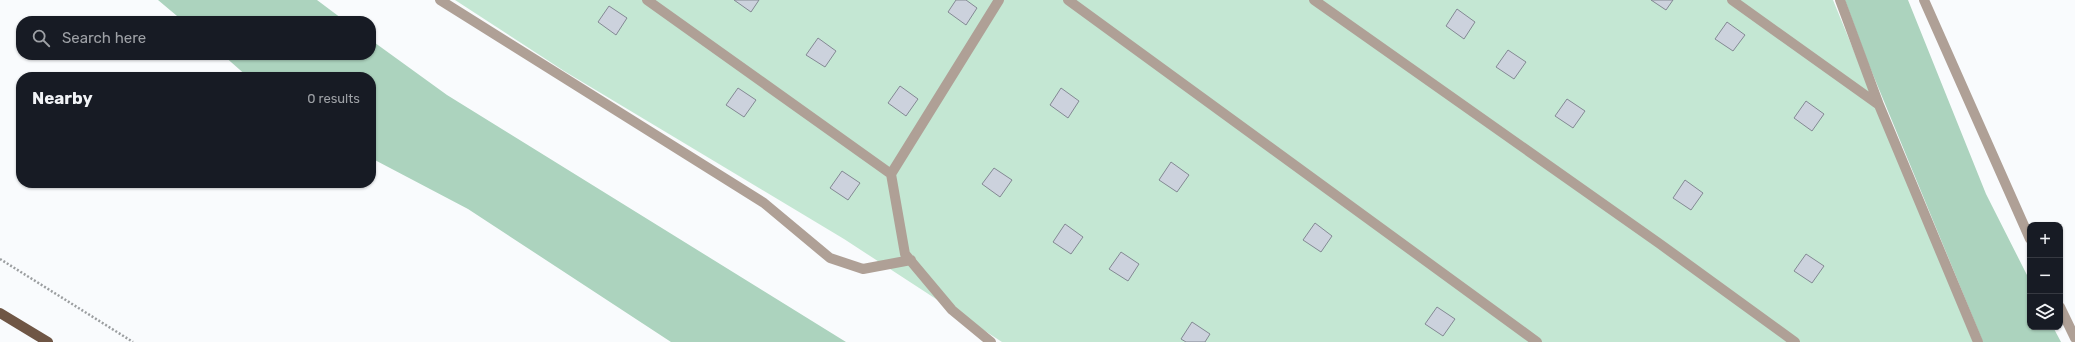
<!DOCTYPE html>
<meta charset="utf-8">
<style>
body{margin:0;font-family:Rubik,sans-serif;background:#242831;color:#f1f3f6}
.controls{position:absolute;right:12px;bottom:12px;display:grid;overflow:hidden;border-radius:8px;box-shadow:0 1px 3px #0004}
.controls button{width:36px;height:36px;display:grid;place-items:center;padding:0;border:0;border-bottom:1px solid #363941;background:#171b24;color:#f1f3f6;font:20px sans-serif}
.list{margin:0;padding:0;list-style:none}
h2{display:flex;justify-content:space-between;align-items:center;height:52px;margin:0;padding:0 16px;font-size:17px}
h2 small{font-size:13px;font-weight:400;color:#9ea1a6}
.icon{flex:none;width:22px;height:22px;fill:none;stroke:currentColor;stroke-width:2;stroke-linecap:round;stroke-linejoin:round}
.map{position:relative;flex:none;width:2075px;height:342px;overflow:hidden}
.search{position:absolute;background:#171b24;box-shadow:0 1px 3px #0004;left:16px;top:16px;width:360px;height:44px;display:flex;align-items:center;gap:10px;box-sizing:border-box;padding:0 14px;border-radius:16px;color:#9ea1a6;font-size:15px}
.panel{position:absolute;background:#171b24;box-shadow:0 1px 3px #0004;left:16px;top:72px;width:360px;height:116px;border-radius:16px}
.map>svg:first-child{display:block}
.green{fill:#c4e7d3}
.forest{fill:#acd3be}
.building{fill:#ccd2dd;stroke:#838993}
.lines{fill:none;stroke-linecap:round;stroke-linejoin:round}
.path{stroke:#9b9ea0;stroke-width:2.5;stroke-dasharray:2 2;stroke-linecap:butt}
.minor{stroke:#afa096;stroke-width:10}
.major{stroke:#6f5645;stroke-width:10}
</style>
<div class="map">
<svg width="2075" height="342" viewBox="0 0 2075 342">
<rect width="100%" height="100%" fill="#f9fbfd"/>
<!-- green -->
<path class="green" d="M455 0H1833L1973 342H1002L844 239 564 71Z"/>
<!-- forest -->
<path class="forest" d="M158 0H317L345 21H183Z
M1845 0H1908L1986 194 2030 281V327H2053L2061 342H1983L1867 60Z
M371 40 447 95 846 342H671L468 209 371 158V77H248L223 55H371Z"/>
<!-- building -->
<path class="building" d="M734 0H759L751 12Z
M956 0H966L977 8 966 25 948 12Z
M1651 0H1673L1666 10Z
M609 6 627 18 616 35 598 22Z
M1457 9 1475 22 1464 39 1446 26Z
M1727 22 1745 35 1733 51 1715 39Z
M818 38 836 51 825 67 806 55Z
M1508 50 1526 62 1514 79 1496 67Z
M900 86 918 99 906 116 888 103Z
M738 88 756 100 744 117 726 105Z
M1061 88 1079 101 1068 118 1050 105Z
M1567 99 1585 111 1573 128 1555 116Z
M1806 101 1824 114 1812 131 1794 118Z
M1171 162 1189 175 1177 192 1159 180Z
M994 168 1012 180 1000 197 982 184Z
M842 171 860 183 848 200 830 188Z
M1685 180 1703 193 1691 210 1673 198Z
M1315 223 1332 236 1321 252 1303 240Z
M1065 224 1083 237 1071 254 1053 242Z
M1121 252 1139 264 1128 281 1109 269Z
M1806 254 1824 266 1812 283 1794 271Z
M1437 307 1455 319 1443 336 1425 324Z
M1192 322 1210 334 1205 342H1186L1181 339Z"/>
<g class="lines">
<!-- path -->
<path class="path" d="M0 259 133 342"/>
<!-- minor -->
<path class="minor" d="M440 0 764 203 830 258 863 269 911 260
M647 0 891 174 905 254 952 310 991 342
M1068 0 1537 342
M1314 0 1660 244 1795 342
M1732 0 1879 105 1978 342
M1840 0 1879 105
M1924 0 2030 239
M891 174 999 0
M2060 307 2075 338"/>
<!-- major -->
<path class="major" d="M0 313 48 342"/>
</g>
</svg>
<div class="controls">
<button>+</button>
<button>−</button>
<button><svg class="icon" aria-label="layers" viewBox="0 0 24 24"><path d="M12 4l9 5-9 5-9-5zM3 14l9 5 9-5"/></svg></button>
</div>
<div class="search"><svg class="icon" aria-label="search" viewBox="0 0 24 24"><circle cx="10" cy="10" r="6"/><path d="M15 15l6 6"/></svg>Search here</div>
<section class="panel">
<h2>Nearby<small>0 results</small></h2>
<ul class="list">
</ul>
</section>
</div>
